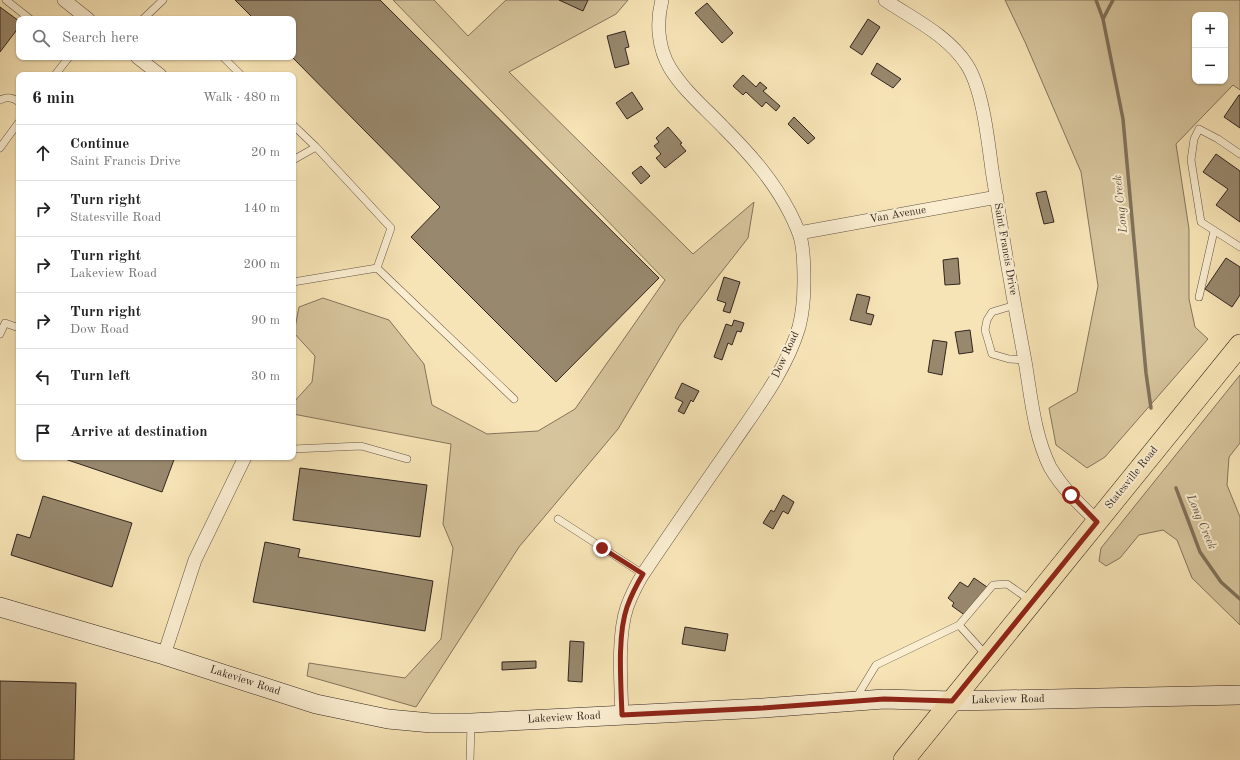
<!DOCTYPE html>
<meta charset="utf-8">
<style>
body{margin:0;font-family:"Old Standard TT",serif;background:#f2f2f2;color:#222}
.controls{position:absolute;right:12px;top:12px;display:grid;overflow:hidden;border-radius:8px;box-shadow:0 1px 3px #0004}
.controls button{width:36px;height:36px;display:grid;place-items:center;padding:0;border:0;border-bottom:1px solid #e0e0e0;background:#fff;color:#222;font:20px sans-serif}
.stop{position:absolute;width:12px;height:12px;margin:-9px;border:3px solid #8f2418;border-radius:50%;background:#fff}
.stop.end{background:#8f2418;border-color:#fff;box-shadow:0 1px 4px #0008}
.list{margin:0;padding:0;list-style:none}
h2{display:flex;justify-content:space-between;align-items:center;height:52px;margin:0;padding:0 16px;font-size:17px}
h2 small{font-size:13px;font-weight:400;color:#767676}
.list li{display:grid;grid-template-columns:26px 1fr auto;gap:12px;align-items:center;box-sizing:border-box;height:56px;padding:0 16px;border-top:1px solid #e0e0e0}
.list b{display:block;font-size:15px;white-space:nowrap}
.list p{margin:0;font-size:13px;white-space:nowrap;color:#767676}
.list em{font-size:13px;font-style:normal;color:#767676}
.icon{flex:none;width:22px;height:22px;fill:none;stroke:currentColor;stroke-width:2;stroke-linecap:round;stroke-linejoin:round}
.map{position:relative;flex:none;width:1240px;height:760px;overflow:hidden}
.search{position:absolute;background:#fff;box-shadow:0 1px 3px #0004;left:16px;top:16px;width:280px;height:44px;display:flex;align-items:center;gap:10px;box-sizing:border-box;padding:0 14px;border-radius:8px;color:#767676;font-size:15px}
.panel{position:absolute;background:#fff;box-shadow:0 1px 3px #0004;left:16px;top:72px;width:280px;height:388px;border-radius:8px}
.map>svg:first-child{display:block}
.green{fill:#d6c49c;stroke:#84745d;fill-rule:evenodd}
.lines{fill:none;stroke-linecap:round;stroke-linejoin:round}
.stream{stroke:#80715a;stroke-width:3.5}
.building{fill:#98886d;stroke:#32251e}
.service-casing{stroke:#635544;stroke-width:8}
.minor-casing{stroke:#635544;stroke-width:14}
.secondary-casing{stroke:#32251e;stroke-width:20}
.primary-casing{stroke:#32251e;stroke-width:22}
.service{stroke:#faedd0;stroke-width:7}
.minor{stroke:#faedd0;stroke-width:13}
.secondary{stroke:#faedd0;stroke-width:19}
.primary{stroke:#f7e4b6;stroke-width:21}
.route{stroke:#8f2418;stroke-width:5}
.labels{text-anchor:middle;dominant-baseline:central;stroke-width:4;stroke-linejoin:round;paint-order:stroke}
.street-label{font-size:11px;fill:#32251e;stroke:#faedd0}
.water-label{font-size:12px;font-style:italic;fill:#605141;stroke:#faedd0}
</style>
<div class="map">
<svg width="1240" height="760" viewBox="0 0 1240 760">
<rect width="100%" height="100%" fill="#f7e4b6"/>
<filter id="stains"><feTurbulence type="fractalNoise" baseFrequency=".005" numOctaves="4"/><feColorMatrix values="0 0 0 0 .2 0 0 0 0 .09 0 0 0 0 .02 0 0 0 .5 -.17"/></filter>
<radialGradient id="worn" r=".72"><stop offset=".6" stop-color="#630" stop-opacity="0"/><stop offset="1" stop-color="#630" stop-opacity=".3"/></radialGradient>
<!-- green -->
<path class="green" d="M393 0H434L468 36 506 0H628L616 14 509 72 693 254 754 202 748 238 680 325 618 429 519 547 416 707 307 676 309 663 405 678 441 639 453 548 443 524 451 444 293 414V403L312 382 315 356 294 333 299 307 323 298 389 320 424 364 432 405 487 434 538 431 575 409 665 280Z
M1005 0H1240V90L1233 85 1176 144 1189 229V299L1195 327 1208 339 1105 457 1087 468 1056 445 1049 408 1077 392 1098 286 1081 172 1025 42ZM1195 15H1225V81H1195Z
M1240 375V443L1229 457 1227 485 1240 517V625L1192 578 1177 540 1163 530 1139 535 1120 558 1106 566 1099 561 1101 548Z"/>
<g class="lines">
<!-- stream -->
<path class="stream" d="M1096 0 1103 19 1123 119 1146 373 1151 408
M1103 19 1113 0
M1176 488 1200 552 1221 582 1240 599"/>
</g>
<!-- building -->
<path class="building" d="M235 0H380L659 278 556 382 411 237 440 207 292 57H293V19H254Z
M559 0H588L583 11Z
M707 3 733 33 722 43 695 13Z
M0 7 19 21V27L0 52Z
M868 19 880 27 862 55 850 47Z
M625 31 629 47 625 48 629 64 615 68 607 36Z
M877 63 901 79 893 88 871 74Z
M743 75 756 87 760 82 767 88 763 91 780 106 776 111 766 102 762 107 746 92 743 95 733 86Z
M632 92 643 109 627 119 616 103Z
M1239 95H1240V128L1224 117Z
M794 117 815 138 808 144 788 124Z
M668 127 682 143 680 144 686 151 665 168 656 158 661 154 654 146 659 142 656 138Z
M1216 154 1240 171V222L1216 205 1228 189 1203 172Z
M641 166 650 176 641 184 632 173Z
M1046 191 1054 222 1044 224 1036 193Z
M958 258 960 284 945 285 943 260Z
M1226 258 1240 267V295L1232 307 1205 289Z
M724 277 740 282 730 313 723 311 726 303 717 300Z
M857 294 870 297 866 313 874 315 871 325 850 320Z
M734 320 744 323 741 332 737 331 732 345 728 343 722 360 714 357 726 324 732 326Z
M970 330 973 352 959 354 955 332Z
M933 340 947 342 942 375 928 372Z
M682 383 699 391 693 402 691 400 684 414 678 411 683 402 675 398Z
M59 457H175L162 492Z
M300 468 427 485 420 537 293 520Z
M783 495 794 502 788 514 783 511 773 529 763 523 771 510 774 512Z
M43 496 132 523 112 587 11 555 17 534 30 538Z
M265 542 300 549 298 557 433 581 425 631 253 602Z
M974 578 987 587 966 616 952 606 954 603 948 598 960 582 968 587Z
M685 627 728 634 725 651 682 644Z
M570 641 584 642 582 682 568 681Z
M536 661V668L502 670V662Z
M0 681 76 683 74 760H0Z"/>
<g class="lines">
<defs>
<path id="service" d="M6 0 30 19
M143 19 163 0
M223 57 241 75
M55 75 69 57
M0 100C8 96 13 98 19 102
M293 125 316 147 391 228 377 268 514 399
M0 148 19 122
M1240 154 1218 139 1199 129 1194 139 1191 160 1201 222 1240 247
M293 160 316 147
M293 282 377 268
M1199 297 1214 231
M1015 305 992 312 987 320 985 330 992 354 1009 359 1025 360
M0 334 5 323 19 328
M293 449 361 446 407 459
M558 519 643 574
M959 625 986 655
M856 698 876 665 959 625 993 585 1007 584 1030 600
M470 760 471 724"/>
<path id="minor" d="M64 0 88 19
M885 0C913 19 948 35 967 65 983 90 988 141 992 170 1002 234 1013 298 1025 361 1031 396 1034 435 1050 467 1062 488 1080 505 1097 521
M137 57 160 75
M799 233 997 197
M164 655 195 560 245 457
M622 715C621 685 617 636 627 607 631 596 637 584 643 574 672 531 701 489 731 446 756 409 786 371 799 327 803 312 804 296 804 281 804 267 804 253 801 240 799 231 794 221 790 213 773 180 750 154 724 128 706 109 684 91 670 68 658 48 656 23 662 0"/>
<path id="secondary" d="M0 607 164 655 316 704 388 719 431 723H471L763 708 884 699 952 701 1240 695"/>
<path id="primary" d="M904 760 1240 345"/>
</defs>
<!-- service casing -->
<use href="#service" class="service-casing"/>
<!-- minor casing -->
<use href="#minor" class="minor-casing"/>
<!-- secondary casing -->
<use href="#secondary" class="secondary-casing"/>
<!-- primary casing -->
<use href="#primary" class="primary-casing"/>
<!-- service -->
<use href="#service" class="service"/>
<!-- minor -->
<use href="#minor" class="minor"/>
<!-- secondary -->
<use href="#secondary" class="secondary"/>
<!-- primary -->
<use href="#primary" class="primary"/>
</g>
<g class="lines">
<!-- route -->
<path class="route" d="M602 548 643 574C637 584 631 596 627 607 617 636 621 684 622 715L763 708 884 699 952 701 1097 522 1071 495"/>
</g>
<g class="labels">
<!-- street labels -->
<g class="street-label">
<text transform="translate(898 215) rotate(-10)">Van Avenue</text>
<text transform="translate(1005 249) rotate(80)">Saint Francis Drive</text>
<text transform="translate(786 355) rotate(-65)">Dow Road</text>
<text transform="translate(1132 478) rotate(-51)">Statesville Road</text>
<text transform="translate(245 681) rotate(18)">Lakeview Road</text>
<text transform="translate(1008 700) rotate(-1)">Lakeview Road</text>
<text transform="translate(564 718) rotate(-3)">Lakeview Road</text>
</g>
<!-- water labels -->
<g class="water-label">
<text transform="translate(1121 204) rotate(-96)">Long Creek</text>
<text transform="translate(1201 522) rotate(67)">Long Creek</text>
</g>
</g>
<rect width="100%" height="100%" filter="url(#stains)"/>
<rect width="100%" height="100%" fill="url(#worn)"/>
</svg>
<div class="controls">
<button>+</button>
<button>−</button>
</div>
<div class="stop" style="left:1071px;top:495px"></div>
<div class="stop end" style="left:602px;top:548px"></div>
<div class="search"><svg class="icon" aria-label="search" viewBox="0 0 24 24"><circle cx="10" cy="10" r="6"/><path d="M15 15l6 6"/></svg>Search here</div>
<section class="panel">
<h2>6 min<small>Walk · 480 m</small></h2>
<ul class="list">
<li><svg class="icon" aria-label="ahead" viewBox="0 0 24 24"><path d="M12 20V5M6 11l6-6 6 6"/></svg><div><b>Continue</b><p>Saint Francis Drive</p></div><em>20 m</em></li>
<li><svg class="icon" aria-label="right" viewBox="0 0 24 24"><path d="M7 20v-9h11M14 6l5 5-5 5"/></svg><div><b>Turn right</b><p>Statesville Road</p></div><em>140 m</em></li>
<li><svg class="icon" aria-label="right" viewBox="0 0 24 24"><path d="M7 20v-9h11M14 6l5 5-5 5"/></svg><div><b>Turn right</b><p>Lakeview Road</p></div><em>200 m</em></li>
<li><svg class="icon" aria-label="right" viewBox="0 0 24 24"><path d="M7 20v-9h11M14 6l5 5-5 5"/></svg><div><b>Turn right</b><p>Dow Road</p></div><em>90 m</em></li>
<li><svg class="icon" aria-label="left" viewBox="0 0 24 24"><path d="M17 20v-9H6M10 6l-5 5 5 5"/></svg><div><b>Turn left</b></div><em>30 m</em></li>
<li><svg class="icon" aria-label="arrive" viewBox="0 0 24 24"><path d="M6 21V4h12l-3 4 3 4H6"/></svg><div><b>Arrive at destination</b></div></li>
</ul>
</section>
</div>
